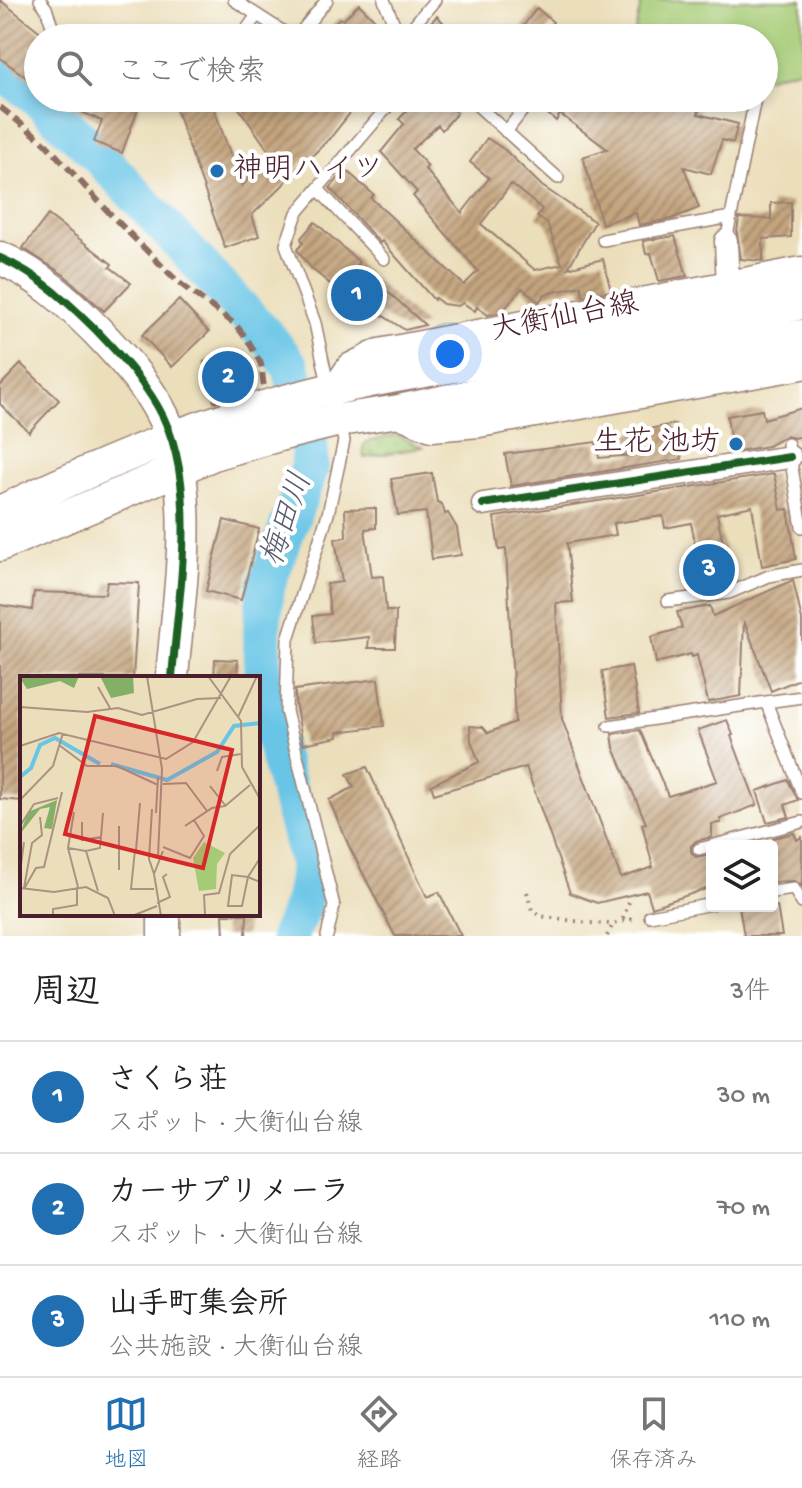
<!DOCTYPE html>
<html lang="ja">
<meta charset="utf-8">
<style>
body{margin:0;font-family:"Gochi Hand","Klee One",sans-serif;background:#f6f6f6;color:#222}
.controls{position:absolute;right:24px;bottom:24px;display:grid;overflow:hidden;border-radius:8px;box-shadow:0 4px 12px #0003}
.controls button{width:72px;height:72px;display:grid;place-items:center;padding:0;border:0;border-bottom:2px solid #e0e0e0;background:#fff;color:#222;font:40px sans-serif}
.you{position:absolute;left:450px;top:354px;width:28px;height:28px;margin:-20px;border:6px solid #fff;border-radius:50%;background:#1a73e8;box-shadow:0 0 0 12px #1a73e833}
.badge{display:grid;place-items:center;width:52px;height:52px;border-radius:50%;background:#1f6fb2;color:#fff;font-size:26px;font-weight:700}
.pin{position:absolute;translate:-50% -50%;border:4px solid #fff;box-shadow:0 2px 8px #0006}
.list{margin:0;padding:0;list-style:none}
h2{display:flex;justify-content:space-between;align-items:center;height:104px;margin:0;padding:0 32px;font-size:34px}
h2 small{font-size:26px;font-weight:400;color:#767676}
.list li{display:grid;grid-template-columns:52px 1fr auto;gap:24px;align-items:center;box-sizing:border-box;height:112px;padding:0 32px;border-top:2px solid #e0e0e0}
.list b{display:block;font-size:30px;white-space:nowrap}
.list p{margin:0;font-size:26px;white-space:nowrap;color:#767676}
.list em{font-size:26px;font-style:normal;color:#767676}
.icon{flex:none;width:44px;height:44px;fill:none;stroke:currentColor;stroke-width:2;stroke-linecap:round;stroke-linejoin:round}
.map{position:relative;flex:none;width:802px;height:936px;overflow:hidden}
.search{position:absolute;background:#fff;box-shadow:0 4px 12px #0003;left:24px;right:24px;top:24px;height:88px;display:flex;align-items:center;gap:20px;box-sizing:border-box;padding:0 28px;border-radius:44px;color:#767676;font-size:30px}
.sheet{height:440px;background:#fff}
nav{display:flex;justify-content:space-around;align-items:center;box-sizing:border-box;height:112px;border-top:2px solid #e0e0e0;background:#fff;font-size:22px;color:#767676}
nav a{display:grid;justify-items:center;gap:4px}
nav .on{color:#1f6fb2}
.map>svg:first-child{display:block}
.grass{fill:url(#grass-dots);stroke:#787550;stroke-width:2}
.park{fill:#a6cb75;stroke:#787550;stroke-width:2}
.lines{fill:none;stroke-linecap:round;stroke-linejoin:round}
.river{stroke:#68c5e6;stroke-width:38}
.building{fill:url(#building-hatch);fill-rule:evenodd}
.lane-casing{stroke:#9a7e72;stroke-width:14}
.street-casing{stroke:#9a7e72;stroke-width:25}
.secondary-casing{stroke:#9a7e72;stroke-width:35}
.path{stroke:#9a7e72;stroke-width:4;stroke-dasharray:2 6;stroke-linecap:butt}
.lane{stroke:#fff;stroke-width:11}
.street{stroke:#fff;stroke-width:22}
.secondary{stroke:#fff;stroke-width:32}
.quiet{stroke:#8d6e63;stroke-width:6;stroke-dasharray:12 6;stroke-linecap:butt}
.cycleway-casing{stroke:#fff;stroke-width:13}
.cycleway{stroke:#1b5e20;stroke-width:8}
.poi-dot{fill:#1f6fb2;stroke:#fff;stroke-width:3}
.labels{text-anchor:middle;dominant-baseline:central;stroke-width:8;stroke-linejoin:round;paint-order:stroke}
.poi-label{font-size:30px;fill:#4a1f2b;stroke:#fff;text-anchor:start}
.street-label{font-size:30px;fill:#4a1f2b;stroke:#fff}
.water-label{font-size:32px;font-style:italic;fill:#54596c;stroke:#fff}
.inset-river{fill:none;stroke:#68c5e6;stroke-width:4}
.inset-road{fill:none;stroke:#ab9281;stroke-width:2}
.view{fill:#d62828;fill-opacity:0.15;stroke:#d62828;stroke-width:4}
.inset-edge{fill:none;stroke:#4a1f2b;stroke-width:4}
</style>
<div class="map">
<svg width="802" height="936" viewBox="0 0 802 936">
<defs>
<pattern id="grass-dots" width="8" height="8" patternUnits="userSpaceOnUse" patternTransform="scale(2)"><rect width="8" height="8" fill="#a6cb75"/><path d="M2 2h.1M6 6h.1" fill="none" stroke="#90ae65" stroke-width="1.8" stroke-linecap="round"/></pattern>
<pattern id="building-hatch" width="6" height="6" patternUnits="userSpaceOnUse" patternTransform="scale(2)"><rect width="6" height="6" fill="#c3a47e"/><path d="M-1 1l2-2M0 6l6-6M5 7l2-2" fill="none" stroke="#a08567"/></pattern>
</defs>
<rect width="100%" height="100%" fill="#fff"/>
<filter id="ink" filterUnits="userSpaceOnUse"><feTurbulence type="fractalNoise" baseFrequency=".0125" numOctaves="2"/><feDisplacementMap in="SourceGraphic" scale="16" xChannelSelector="R" yChannelSelector="G"/><feConvolveMatrix kernelMatrix="1 2 1 2 8 2 1 2 1" color-interpolation-filters="sRGB"/></filter>
<filter id="wash" filterUnits="userSpaceOnUse"><feTurbulence type="fractalNoise" baseFrequency=".006" numOctaves="4" result="noise"/><feDisplacementMap in="SourceGraphic" scale="32" xChannelSelector="R" yChannelSelector="G"/><feGaussianBlur stdDeviation="1.8" result="paint"/><feColorMatrix in="noise" values="0 0 0 0 0 0 0 0 0 0 0 0 0 0 0 0 0 1.4 0 .05"/><feComposite in="paint" operator="in"/></filter>
<g filter="url(#wash)">
<rect width="100%" height="100%" fill="#ebdeba"/>
<!-- grass -->
<path class="grass" d="M396 435 423 447 364 458 363 447 367 442Z"/>
<!-- park -->
<path class="park" d="M642 0H802V68L764 78V38H639L634 35Z"/>
<g class="lines">
<!-- river -->
<path class="river" d="M0 72 32 93 99 156 270 340 291 367 309 438 310 467 266 586 262 630 263 700 309 866 302 906 289 936"/>
</g>
<g id="blocks">
<!-- building -->
<path class="building" d="M0 0 43 34 30 47 38 54V86L0 58Z
M359 4 376 21 365 36 368 38H324L331 31 328 28 340 18 343 20Z
M537 8 553 22 540 38H514Z
M437 16 458 38H415Z
M51 98H142L122 153 94 142 102 121Z
M199 98H210L242 186 271 154 238 107 249 98H362L331 137 307 161 305 159 282 186 252 215 259 236 225 248 175 107Z
M419 98H441L457 113 442 130 438 125 412 149 428 166 425 169 462 213 489 178 470 162 487 138 505 150 542 186 595 222 568 268 603 259 611 291 583 296 581 286 545 294 539 302 522 288 502 312 488 315 477 307 475 311 463 303 458 306 443 304 435 298 434 300 382 241 380 243 330 188 346 170 374 195 371 198 464 285 478 271 413 196 417 192 381 152 404 124 399 119ZM511 184 542 209 537 217 547 223 562 264 535 270 481 224Z
M540 98H703L698 114 738 124 733 143 722 140 711 174 684 167 699 208 671 219 639 225 636 213 602 224 583 157 607 149 560 114 556 121 541 108 544 102Z
M791 202V237L763 239V261L741 259 737 233 739 218 771 219V203Z
M48 215 112 264 110 267 131 283 104 311 64 275 23 248Z
M315 222 359 262 357 264 425 325 405 330 365 304 351 321 332 304 341 293 312 269 297 250 303 243 301 238Z
M675 236 687 276 659 281 651 253 646 254 643 241Z
M179 300 209 332 172 367 142 335Z
M241 352 252 391 214 402 204 362Z
M21 364 59 400 29 432 0 404V386Z
M802 408V436L794 438 786 436 768 446 732 452 727 416 762 410 764 419Z
M675 424 682 459 511 486 505 454 596 442 599 458 633 455 628 433Z
M432 473 437 502 442 504 445 514 448 513 457 528 461 555 432 559 426 512 398 515 391 479Z
M774 474 781 510 788 509 796 559 762 566 752 506 717 514 729 572 702 578 691 523 665 528 663 516 614 523 616 535 567 543 573 602 556 603 562 719 621 878 653 867 642 824 646 823 614 748 612 734 640 730 668 796 717 781 698 730 727 720 733 735 731 736 757 805 720 819 721 823 712 824V837L696 841 691 846V852L696 857 712 854V887L652 907 647 891 597 903 570 893 526 767 434 794 431 785 479 762 471 741 470 726 483 727 488 733 515 722 506 549 499 550 494 517Z
M376 508V528L365 529 372 577 383 576 386 611H396L395 648H368L369 637 316 643 313 616 330 614 327 584 342 582 335 539 346 537 345 509Z
M224 520 259 529 241 600 206 591Z
M793 580 802 620V678L771 691 744 621 741 696 708 702 697 655 692 657 691 654 656 663 651 637 682 628 677 612 710 606 713 616Z
M107 582 139 583 133 678H22V801L0 799V605L32 610 34 592 105 594Z
M215 659 238 660 237 678H214Z
M631 666 639 713 609 717 602 671Z
M378 679 384 726 337 732 338 737 303 744 295 702V690Z
M367 767 427 897 439 892 461 936H395L349 846 329 800 354 787 347 774Z
M788 780 798 800 785 805 789 817 767 822 757 791Z
M794 833 797 840 802 837V886L794 881 772 882 773 838Z
M739 906H777L782 936H744Z
M223 914H247L246 936H224Z"/>
</g>
</g>
<g filter="url(#ink)">
<use href="#blocks" fill-opacity="0" stroke="#9a7e72" stroke-width="2"/>
<g class="lines">
<defs>
<path id="lane" d="M40 0 46 8 56 38
M234 0 293 38
M384 0 398 33 403 38
M244 33 257 15
M296 38 327 0
M403 38 435 0
M469 98 558 178
M506 132 532 98
M318 189 384 259
M603 240 731 217
M726 241 755 99 751 98
M329 389 315 323 286 245 297 213 395 98
M788 444 802 527
M668 601 729 593 769 576 802 570
M766 702 802 697
M609 726 766 702 802 793
M699 849 802 822
M772 892 794 889 802 903
M650 916 712 904
M327 936 334 906 286 711 288 639 328 514 344 441 340 425"/>
<path id="street" d="M726 241 728 287
M483 504 790 457"/>
<path id="secondary" d="M0 258C38 274 68 302 97 331 119 354 142 379 158 407 201 482 178 595 172 678
M341 385 352 369 380 355 802 273
M405 414 432 425 479 421 802 363
M0 512C87 471 178 431 271 405 349 382 430 370 509 357 606 341 701 324 797 304
M0 545 216 453 279 435 340 420 399 411 475 395 802 336
M164 914V936"/>
</defs>
<!-- lane casing -->
<use href="#lane" class="lane-casing"/>
<!-- street casing -->
<use href="#street" class="street-casing"/>
<!-- secondary casing -->
<use href="#secondary" class="secondary-casing"/>
<!-- path -->
<path class="path" d="M527 892 532 910 540 916 588 923 613 924 636 918
M623 919 630 899
M607 936 613 924"/>
<!-- lane -->
<use href="#lane" class="lane"/>
<!-- street -->
<use href="#street" class="street"/>
<!-- secondary -->
<use href="#secondary" class="secondary"/>
<!-- quiet -->
<path class="quiet" d="M0 107 44 142 115 219 178 282 236 325 249 342 261 364 264 388"/>
<defs>
<path id="cycleway" d="M0 258C38 274 68 302 97 331 119 354 142 379 158 407 201 482 178 595 172 678
M483 504 790 457"/>
</defs>
<!-- cycleway casing -->
<use href="#cycleway" class="cycleway-casing"/>
<!-- cycleway -->
<use href="#cycleway" class="cycleway"/>
</g>
</g>
<!-- markers -->
<g class="poi-dot">
<circle cx="217" cy="171" r="8"/>
<circle cx="736" cy="444" r="8"/>
</g>
<g class="labels">
<!-- poi labels -->
<g class="poi-label">
<text x="233" y="171">神明ハイツ</text>
<text x="720" y="444" text-anchor="end">生花 池坊</text>
</g>
<!-- street labels -->
<g class="street-label">
<text transform="translate(565 319) rotate(-11)">大衡仙台線</text>
</g>
<!-- water labels -->
<g class="water-label">
<text transform="translate(289 520) rotate(-71)">梅田川</text>
</g>
</g>
<!-- overview -->
<g transform="translate(20 676)">
<rect width="240" height="240" fill="#ebdeba"/>
<path d="M59 0 54 12 40 5 7 13 0 2ZM80 0H113L114 17 91 22ZM37 124 32 153 24 152 30 131 20 133 0 158 8 136Z" fill="#84af66"/>
<path d="M184 166 205 177 197 188 196 213 179 215 173 182Z" fill="#a6cb75"/>
<path class="inset-river" d="M91 88 147 104 197 76 214 50 240 47M0 101 11 92 20 69 35 62 80 88"/>
<path class="inset-road" d="M127 0 142 93 138 180M188 0 221 45 222 91 240 123M78 11 90 32M0 31 67 36 98 32 122 39 177 23 201 22M218 41 237 0M39 69 67 90H97L138 109M0 70 39 57 146 83 173 66 211 0M197 95 202 81 221 78M143 108 166 107 187 135M190 110 205 129M0 124 33 90 43 57M132 133 129 183 134 198M54 136 48 172 66 175M136 137 138 101M62 146V164L81 161 83 137M0 150 14 128 38 122M165 150 192 132 205 130 230 109M143 171 170 182 184 160 174 144M48 172 58 211M115 174 111 213H134M116 174 120 127M240 182 228 201 222 230H208L212 199 228 201 240 206M99 194V150M0 196 4 166M134 198 141 240M134 198 143 175M0 212 34 216 66 211 88 222 95 240M4 212 12 167 22 159 20 141M4 213 16 192 24 191 42 116M78 215 66 175 80 172 81 161M137 227 150 221 143 201 147 198M185 238 184 219 199 217 210 178 240 149M33 240V233L57 229V211M112 240 137 230M209 240 240 239"/>
<path class="view" d="M75 40 212 74 183 192 45 158Z"/>
<rect width="240" height="240" class="inset-edge"/>
</g>
</svg>
<div class="controls">
<button><svg class="icon" aria-label="layers" viewBox="0 0 24 24"><path d="M12 4l9 5-9 5-9-5zM3 14l9 5 9-5"/></svg></button>
</div>
<div class="you"></div>
<div class="pin badge" style="left:357px;top:295px">1</div>
<div class="pin badge" style="left:228px;top:377px">2</div>
<div class="pin badge" style="left:709px;top:570px">3</div>
<div class="search"><svg class="icon" aria-label="search" viewBox="0 0 24 24"><circle cx="10" cy="10" r="6"/><path d="M15 15l6 6"/></svg>ここで検索</div>
</div>
<section class="sheet">
<h2>周辺<small>3件</small></h2>
<ul class="list">
<li><span class="badge">1</span><div><b>さくら荘</b><p>スポット · 大衡仙台線</p></div><em>30 m</em></li>
<li><span class="badge">2</span><div><b>カーサプリメーラ</b><p>スポット · 大衡仙台線</p></div><em>70 m</em></li>
<li><span class="badge">3</span><div><b>山手町集会所</b><p>公共施設 · 大衡仙台線</p></div><em>110 m</em></li>
</ul>
</section>
<nav>
<a class="on"><svg class="icon" aria-label="map" viewBox="0 0 24 24"><path d="M3 6l6-2 6 2 6-2v14l-6 2-6-2-6 2zM9 4v14M15 6v14"/></svg>地図</a>
<a><svg class="icon" aria-label="directions" viewBox="0 0 24 24"><path d="M12 3l9 9-9 9-9-9zM9 14v-3h6M13 9l2 2-2 2"/></svg>経路</a>
<a><svg class="icon" aria-label="saved" viewBox="0 0 24 24"><path d="M7 4h10v16l-5-4-5 4z"/></svg>保存済み</a>
</nav>
